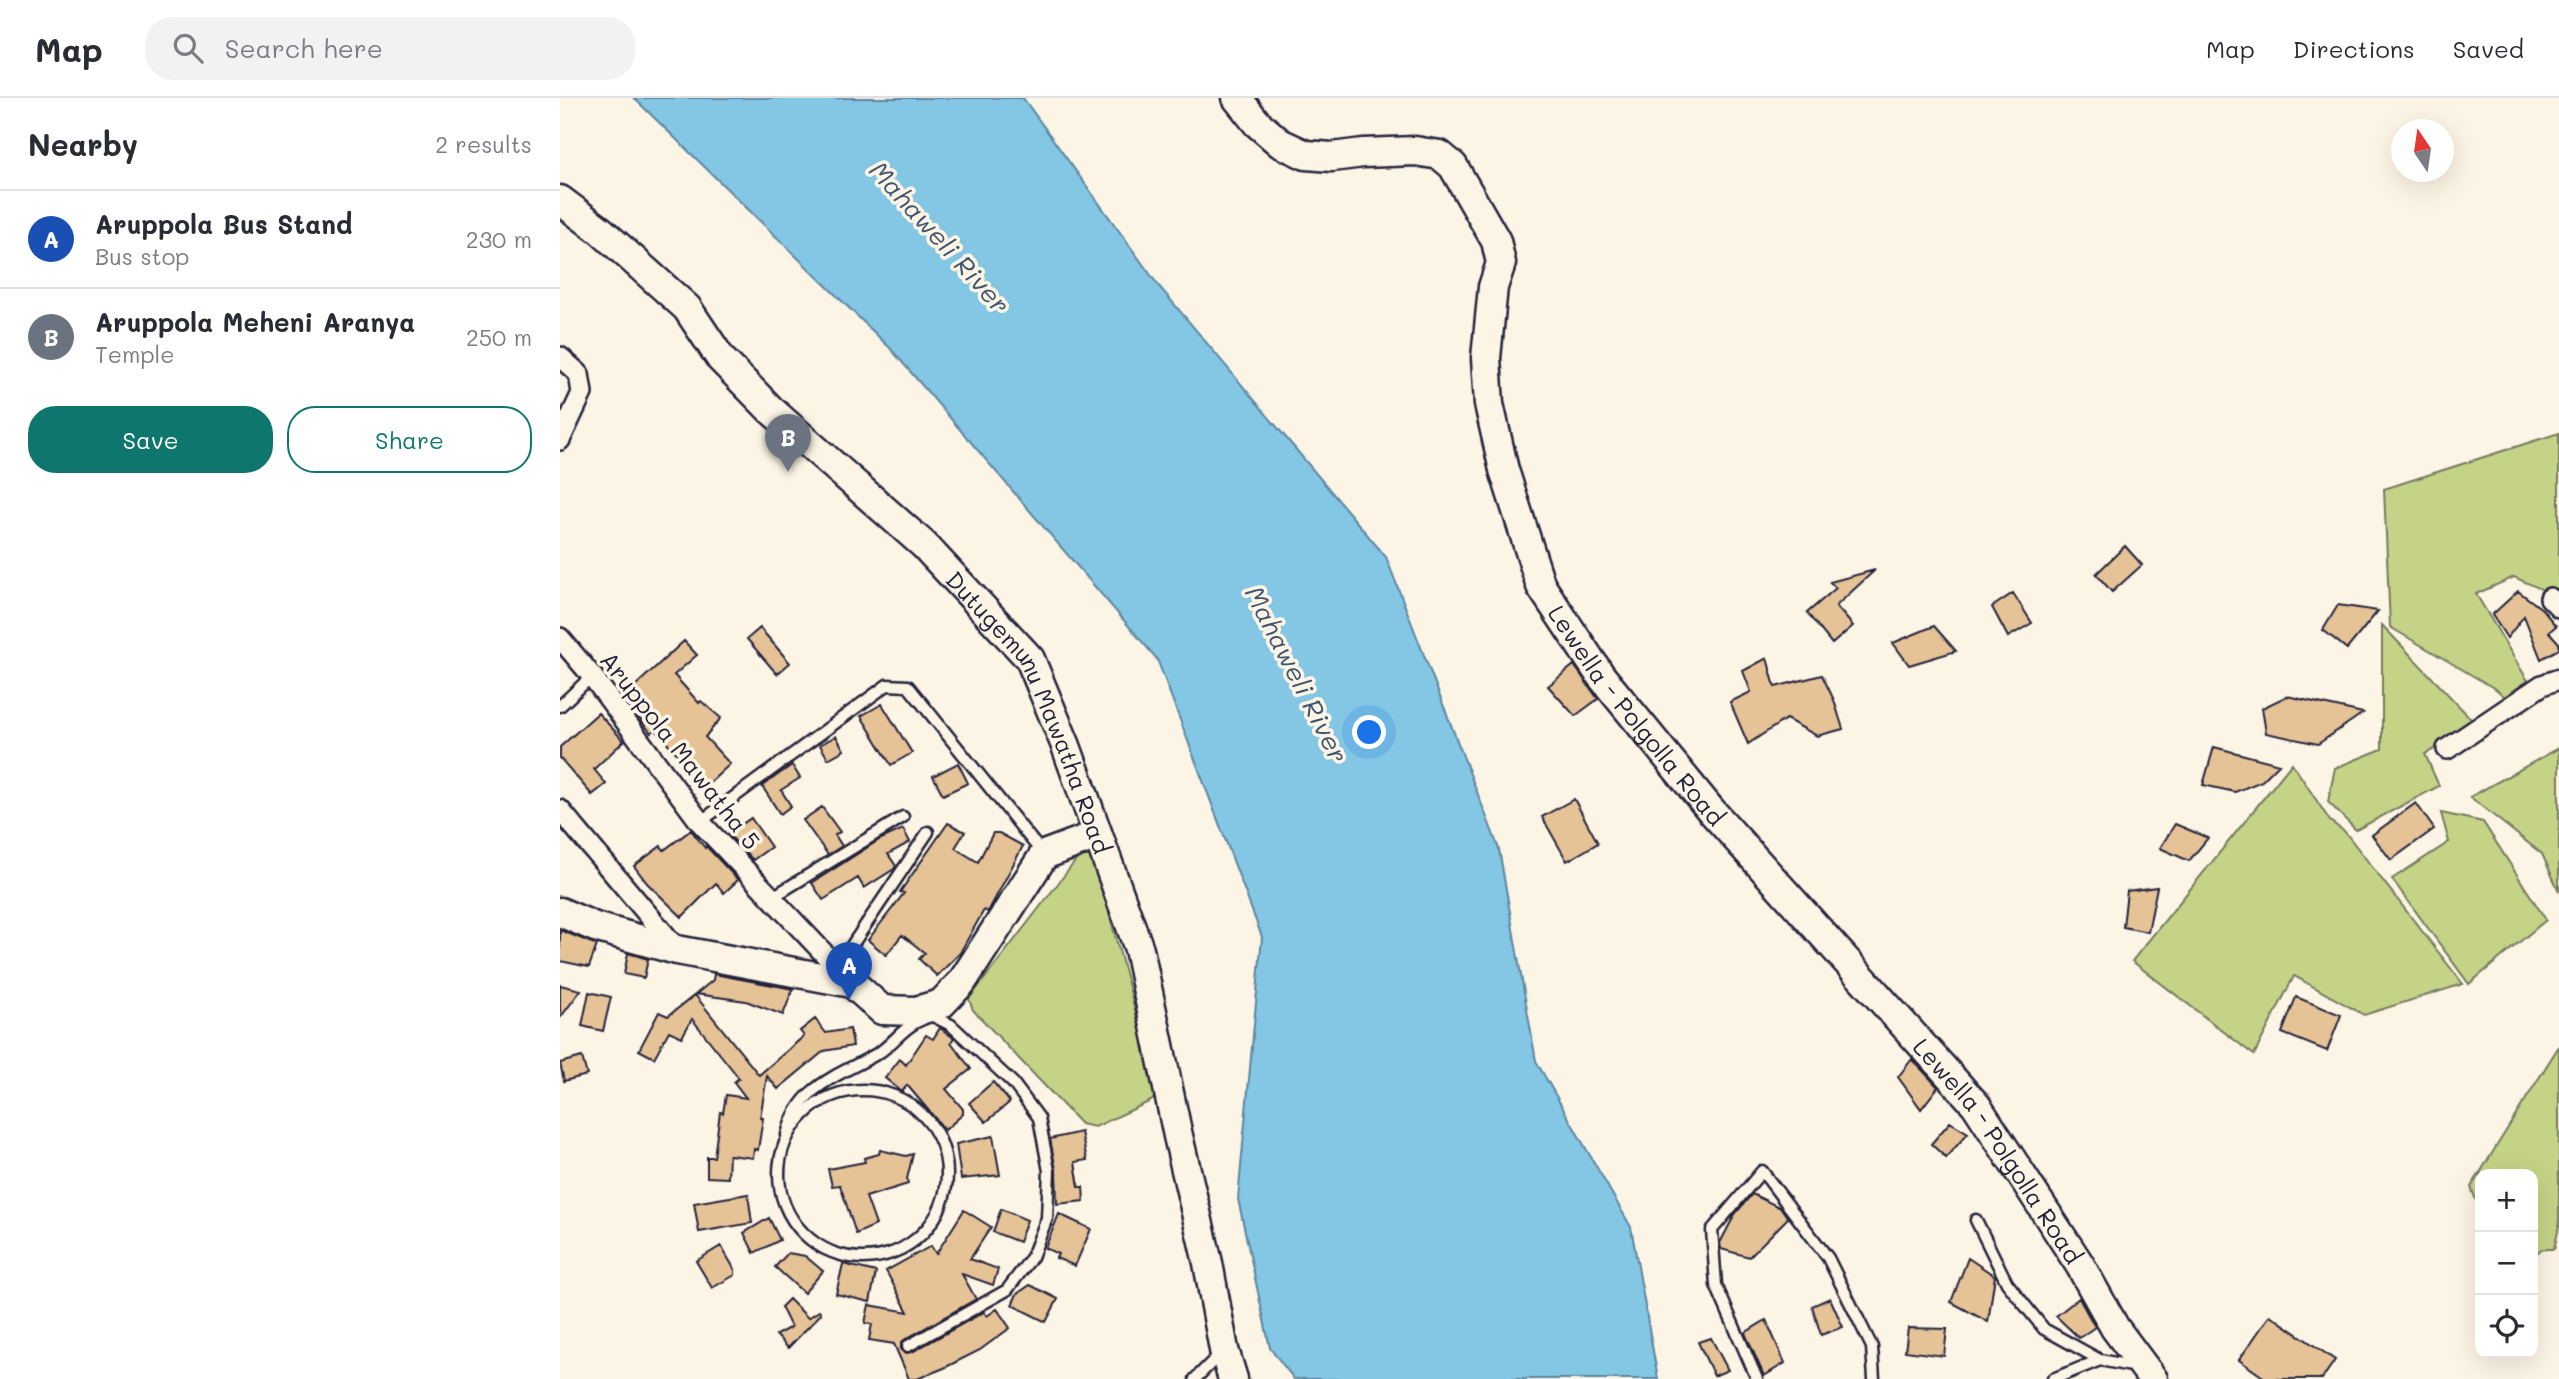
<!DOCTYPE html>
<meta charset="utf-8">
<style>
body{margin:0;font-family:Mali,sans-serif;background:#f2f2f3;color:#2b2b33}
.controls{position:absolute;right:21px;bottom:21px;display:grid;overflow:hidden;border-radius:14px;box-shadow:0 7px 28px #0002}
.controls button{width:63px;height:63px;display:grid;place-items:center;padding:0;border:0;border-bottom:2px solid #e1e1e2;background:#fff;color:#2b2b33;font:35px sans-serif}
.compass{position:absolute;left:1831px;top:21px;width:63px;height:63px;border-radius:50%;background:#fff;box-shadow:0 7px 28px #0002;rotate:347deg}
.you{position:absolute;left:810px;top:635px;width:24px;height:24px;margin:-18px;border:5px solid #fff;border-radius:50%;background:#1a73e8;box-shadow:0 0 0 10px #1a73e833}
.badge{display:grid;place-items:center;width:46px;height:46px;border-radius:50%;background:#0f766e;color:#fff;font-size:23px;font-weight:700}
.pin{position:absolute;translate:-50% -58px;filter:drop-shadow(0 2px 4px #0008)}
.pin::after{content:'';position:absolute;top:37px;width:24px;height:21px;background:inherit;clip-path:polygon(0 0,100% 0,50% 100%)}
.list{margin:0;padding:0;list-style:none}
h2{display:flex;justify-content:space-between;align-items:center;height:91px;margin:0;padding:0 28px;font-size:30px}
h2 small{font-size:23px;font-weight:400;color:#7c7c81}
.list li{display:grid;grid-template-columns:46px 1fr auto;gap:21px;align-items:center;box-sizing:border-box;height:98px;padding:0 28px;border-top:2px solid #e1e1e2}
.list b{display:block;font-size:26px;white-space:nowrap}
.list p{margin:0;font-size:23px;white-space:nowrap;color:#7c7c81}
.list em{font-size:23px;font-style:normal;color:#7c7c81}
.actions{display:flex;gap:14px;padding:21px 28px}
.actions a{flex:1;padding:16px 0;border:2px solid #0f766e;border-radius:28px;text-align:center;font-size:24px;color:#0f766e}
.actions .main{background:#0f766e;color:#fff}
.icon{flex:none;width:38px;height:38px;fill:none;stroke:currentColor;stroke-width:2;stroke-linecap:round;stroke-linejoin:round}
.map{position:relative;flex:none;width:1999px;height:1281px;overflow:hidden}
header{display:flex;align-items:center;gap:42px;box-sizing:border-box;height:98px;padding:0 35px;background:#fff;border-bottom:2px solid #e1e1e2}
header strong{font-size:33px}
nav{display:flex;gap:38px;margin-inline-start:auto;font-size:24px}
.search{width:490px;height:63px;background:#f2f2f3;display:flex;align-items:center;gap:18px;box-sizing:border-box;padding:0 24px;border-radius:28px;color:#7c7c81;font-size:26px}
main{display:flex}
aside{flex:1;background:#fff}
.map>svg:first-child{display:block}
.green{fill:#c5d387;stroke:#747a61;stroke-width:2}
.water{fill:#83c7e4;stroke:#5c85a0;stroke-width:2}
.building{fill:#e6c297;stroke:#22223b;stroke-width:2}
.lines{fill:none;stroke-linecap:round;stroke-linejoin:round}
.lane-casing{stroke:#22223b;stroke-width:15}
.street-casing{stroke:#22223b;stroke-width:24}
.secondary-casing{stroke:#22223b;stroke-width:33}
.lane{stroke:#fcf5e5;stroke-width:10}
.street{stroke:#fcf5e5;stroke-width:19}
.secondary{stroke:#fcf5e5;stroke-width:28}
.labels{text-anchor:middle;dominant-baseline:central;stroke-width:7;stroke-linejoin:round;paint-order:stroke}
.street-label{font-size:24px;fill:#22223b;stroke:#fcf5e5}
.water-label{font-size:26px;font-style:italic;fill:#3f546e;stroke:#fcf5e5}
</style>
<header>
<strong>Map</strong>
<div class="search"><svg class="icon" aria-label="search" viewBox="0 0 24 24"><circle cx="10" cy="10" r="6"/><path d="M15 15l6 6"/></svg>Search here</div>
<nav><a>Map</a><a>Directions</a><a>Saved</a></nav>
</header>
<main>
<aside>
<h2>Nearby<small>2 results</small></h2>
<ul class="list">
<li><span class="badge" style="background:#1a4fb4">A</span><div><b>Aruppola Bus Stand</b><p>Bus stop</p></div><em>230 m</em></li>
<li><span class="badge" style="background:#6b7280">B</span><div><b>Aruppola Meheni Aranya</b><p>Temple</p></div><em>250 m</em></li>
</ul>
<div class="actions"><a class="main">Save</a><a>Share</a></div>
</aside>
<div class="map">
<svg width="1999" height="1281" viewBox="0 0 1999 1281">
<rect width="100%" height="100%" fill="#fcf5e5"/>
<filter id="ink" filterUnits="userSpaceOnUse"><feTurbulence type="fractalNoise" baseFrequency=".0143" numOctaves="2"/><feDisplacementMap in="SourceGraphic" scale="14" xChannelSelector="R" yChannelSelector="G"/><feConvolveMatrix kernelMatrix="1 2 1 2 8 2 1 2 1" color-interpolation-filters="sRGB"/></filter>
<g filter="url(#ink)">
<!-- green -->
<path class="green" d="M1999 335V499L1954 479 1916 496 1977 598 1960 612 1937 592 1830 529 1824 391Z
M1822 527 1918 628 1865 656 1879 688 1796 732 1768 704 1775 670 1822 651Z
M1999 650V793L1982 756 1910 699Z
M1732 665 1770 723 1785 734 1903 886 1804 917 1734 878 1694 957 1572 863Z
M1881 715 1923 724 1986 822 1909 886 1832 781 1889 744Z
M520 757 534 759 596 990 593 1002 535 1029 521 1026 413 912 409 901Z
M1999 948V1129L1994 1151H1982L1973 1158V1076H1920V1113L1911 1089Z"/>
<!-- water -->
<path class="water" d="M74 0H463L598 187 826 459 939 751 976 963 1071 1129 1098 1281H734L710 1250 678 1101 702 839 597 561 330 250Z"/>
<!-- building -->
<path class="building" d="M1565 448 1582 467 1552 494 1536 476Z
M1315 472 1276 508 1293 528 1272 546 1247 515 1276 490 1270 484Z
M1958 493 1982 511 1996 528 1989 534 1999 545V551L1981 561 1964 518 1947 540 1932 517Z
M1453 495 1472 525 1448 539 1432 509Z
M1778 507 1818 513 1787 551 1763 532Z
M1374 528 1396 553 1349 567 1333 545Z
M200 530 230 565 217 576 187 541Z
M124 543 137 557 114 577 139 605 141 603 161 620 145 639 170 666 143 691 125 672 128 668 95 631 91 635 63 599Z
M1207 560 1215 589 1262 577 1274 602 1283 631 1257 638 1226 621 1188 646 1170 604 1191 594 1183 573Z
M1014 567 1038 601 1015 618 988 588Z
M1727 598 1803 615 1758 646 1706 635 1702 610Z
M322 606 352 655 331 667 301 618Z
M38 615 64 643 34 671 46 686 32 697 0 660V649Z
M276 638 284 652 268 661 260 647Z
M1654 649 1719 666 1702 683 1675 694 1643 687Z
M398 665 408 685 383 697 373 678Z
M232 667 240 680 221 692 231 708 220 716 202 688Z
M1014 701 1038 745 1007 763 982 719Z
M1856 705 1874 731 1831 762 1812 737Z
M262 709 280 734 275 737 282 748 268 757 243 722Z
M191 720 211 749 193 762 168 736Z
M388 725 405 734 395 750 418 764 433 735H439L463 748 428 814 424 812 400 855 377 878 359 861 365 855 342 837 326 857 308 842 344 795 340 794Z
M1615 726 1648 740 1629 763 1600 750Z
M343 731 350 744 328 756 336 768 334 771 304 790 298 780 263 802 252 785 319 742Z
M131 732 145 750 146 748 178 782 164 795 156 785 122 819 87 785 74 768 101 748 104 752Z
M1597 789 1588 834 1563 829 1567 793Z
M0 832 37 847 29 869 0 863Z
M68 855 88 861 84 880 64 876Z
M154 876 233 891 223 917 186 903 136 896 153 882Z
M0 887 21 892 0 920Z
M29 894 51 899 43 933 22 928Z
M135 897 199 977 244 938 240 933 255 921 266 935 290 931 293 948 264 953 218 991 207 978 200 1020H203L198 1052 194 1051 193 1060 169 1057 168 1080 147 1079V1059H154L160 1014 163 1015 166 997 186 1000 174 984 179 980 132 921 122 939 109 933 94 960 79 952 99 914 108 918Z
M1736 899 1781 917 1767 953 1722 935Z
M380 930 394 940 391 944 411 971 386 991 403 1011V1016L385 1032 347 987 342 994 325 980 340 961 346 967 366 937 373 941Z
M22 959 27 977 4 983 0 965Z
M1352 961 1378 989 1361 1011 1338 979Z
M433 984 450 1004 426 1024 409 1005Z
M1390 1024 1408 1035 1386 1060 1371 1046Z
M521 1034 527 1062 515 1064 519 1089H523L524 1103 497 1106 496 1072 490 1041Z
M433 1038 440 1077 401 1081 396 1046Z
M320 1052 346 1058 353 1056 347 1081 348 1086 306 1099 316 1127 296 1136 280 1087 272 1088 268 1071 305 1064 304 1060 319 1056Z
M188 1096 192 1125 139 1134 134 1105Z
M1192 1096 1221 1110 1228 1120 1189 1159 1161 1151 1160 1145 1175 1116Z
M441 1111 467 1122 459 1144 433 1134Z
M404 1112 431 1129 410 1161 438 1171 433 1187 402 1176 416 1201 344 1242 341 1245V1251L345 1255 352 1254 424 1214 427 1218 437 1211 450 1230 420 1252 384 1270 357 1281H349L334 1246 309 1242 312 1226 305 1225 309 1207 348 1214 326 1173 371 1148 376 1156Z
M499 1116 531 1131 515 1168 496 1160 498 1156 485 1150Z
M209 1120 220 1142 194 1155 184 1135Z
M161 1148 175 1172V1177L152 1190 136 1163Z
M228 1155 245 1158 263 1173 244 1195 215 1169Z
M1408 1160 1435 1178 1428 1224 1391 1204Z
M283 1166 316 1174 310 1204 276 1196Z
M470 1187 498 1201 486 1224 452 1207 457 1196Z
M1270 1200 1283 1229 1261 1237 1252 1208Z
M1519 1200 1535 1229 1519 1240 1496 1218Z
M229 1201 248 1220 259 1213 261 1216 228 1250 216 1237 231 1229 221 1209Z
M1710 1217 1775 1262 1762 1281H1706L1679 1262Z
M1206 1222 1225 1265 1204 1278 1185 1235Z
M1348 1230 1387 1231 1384 1258 1345 1253Z
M1151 1240 1168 1272 1154 1278 1138 1244Z"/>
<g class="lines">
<defs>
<path id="lane" d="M0 608 32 578
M140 724 327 587 348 588 483 756
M211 800 343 719
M278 868 368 734
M219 1076a84 84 0 1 1 168 0a84 84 0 1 1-168 0Z
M227 1037C239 986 280 978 320 954 334 944 346 927 363 921
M1416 1122 1447 1185 1484 1231 1540 1262 1576 1269
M348 1248 447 1192 472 1159 487 1120 489 1073 479 1020 453 985 391 927 373 918
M635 1281 661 1255
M1197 1281 1156 1187 1152 1132 1202 1073 1268 1160 1312 1249 1314 1281
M1493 1281 1540 1262"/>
<path id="street" d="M0 259 19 276 22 295 0 342
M1990 500 1999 509
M0 540 32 578 140 724 292 885
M1887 651 1982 587 1999 581
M0 712 117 851"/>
<g id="secondary">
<path id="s1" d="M677 0 697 25 720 45 746 57 772 59 803 55 855 53 880 57 893 68 936 143 941 165 933 189 926 260 929 306 944 372 981 488 1041 578 1149 710 1416 1007 1520 1167 1555 1230 1593 1281"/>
<path id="s2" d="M0 102 40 132 127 210 161 261 211 312 364 447 470 561 506 648 579 851 618 1038 648 1165 664 1252 673 1281"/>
<path d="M0 814 35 829 117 852 292 885 322 912 356 913 381 906 402 884 484 757 537 737"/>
</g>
</defs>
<!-- lane casing -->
<use href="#lane" class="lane-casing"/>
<!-- street casing -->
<use href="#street" class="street-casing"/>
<!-- secondary casing -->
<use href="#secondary" class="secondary-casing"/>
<!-- lane -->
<use href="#lane" class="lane"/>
<!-- street -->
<use href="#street" class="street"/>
<!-- secondary -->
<use href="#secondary" class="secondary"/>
</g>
</g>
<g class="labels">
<!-- street labels -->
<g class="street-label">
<text stroke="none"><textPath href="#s1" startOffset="845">Lewella - Polgolla Road</textPath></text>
<text stroke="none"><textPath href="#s2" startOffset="705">Dutugemunu Mawatha Road</textPath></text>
<text transform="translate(121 652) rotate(52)">Aruppola Mawatha 5</text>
<text stroke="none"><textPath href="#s1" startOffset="1412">Lewella - Polgolla Road</textPath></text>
</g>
<!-- water labels -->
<g class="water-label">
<text transform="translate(380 139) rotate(48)">Mahaweli River</text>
<text transform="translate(737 576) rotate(63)">Mahaweli River</text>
</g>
</g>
</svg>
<div class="controls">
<button>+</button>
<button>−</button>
<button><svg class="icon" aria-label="locate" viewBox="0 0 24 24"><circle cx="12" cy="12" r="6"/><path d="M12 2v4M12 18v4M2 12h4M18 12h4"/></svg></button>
</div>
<svg class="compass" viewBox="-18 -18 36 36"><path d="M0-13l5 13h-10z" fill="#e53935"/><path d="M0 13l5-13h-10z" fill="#7c7c81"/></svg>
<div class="you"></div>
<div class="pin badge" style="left:289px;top:902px;background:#1a4fb4">A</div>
<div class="pin badge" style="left:228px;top:374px;background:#6b7280">B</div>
</div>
</main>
